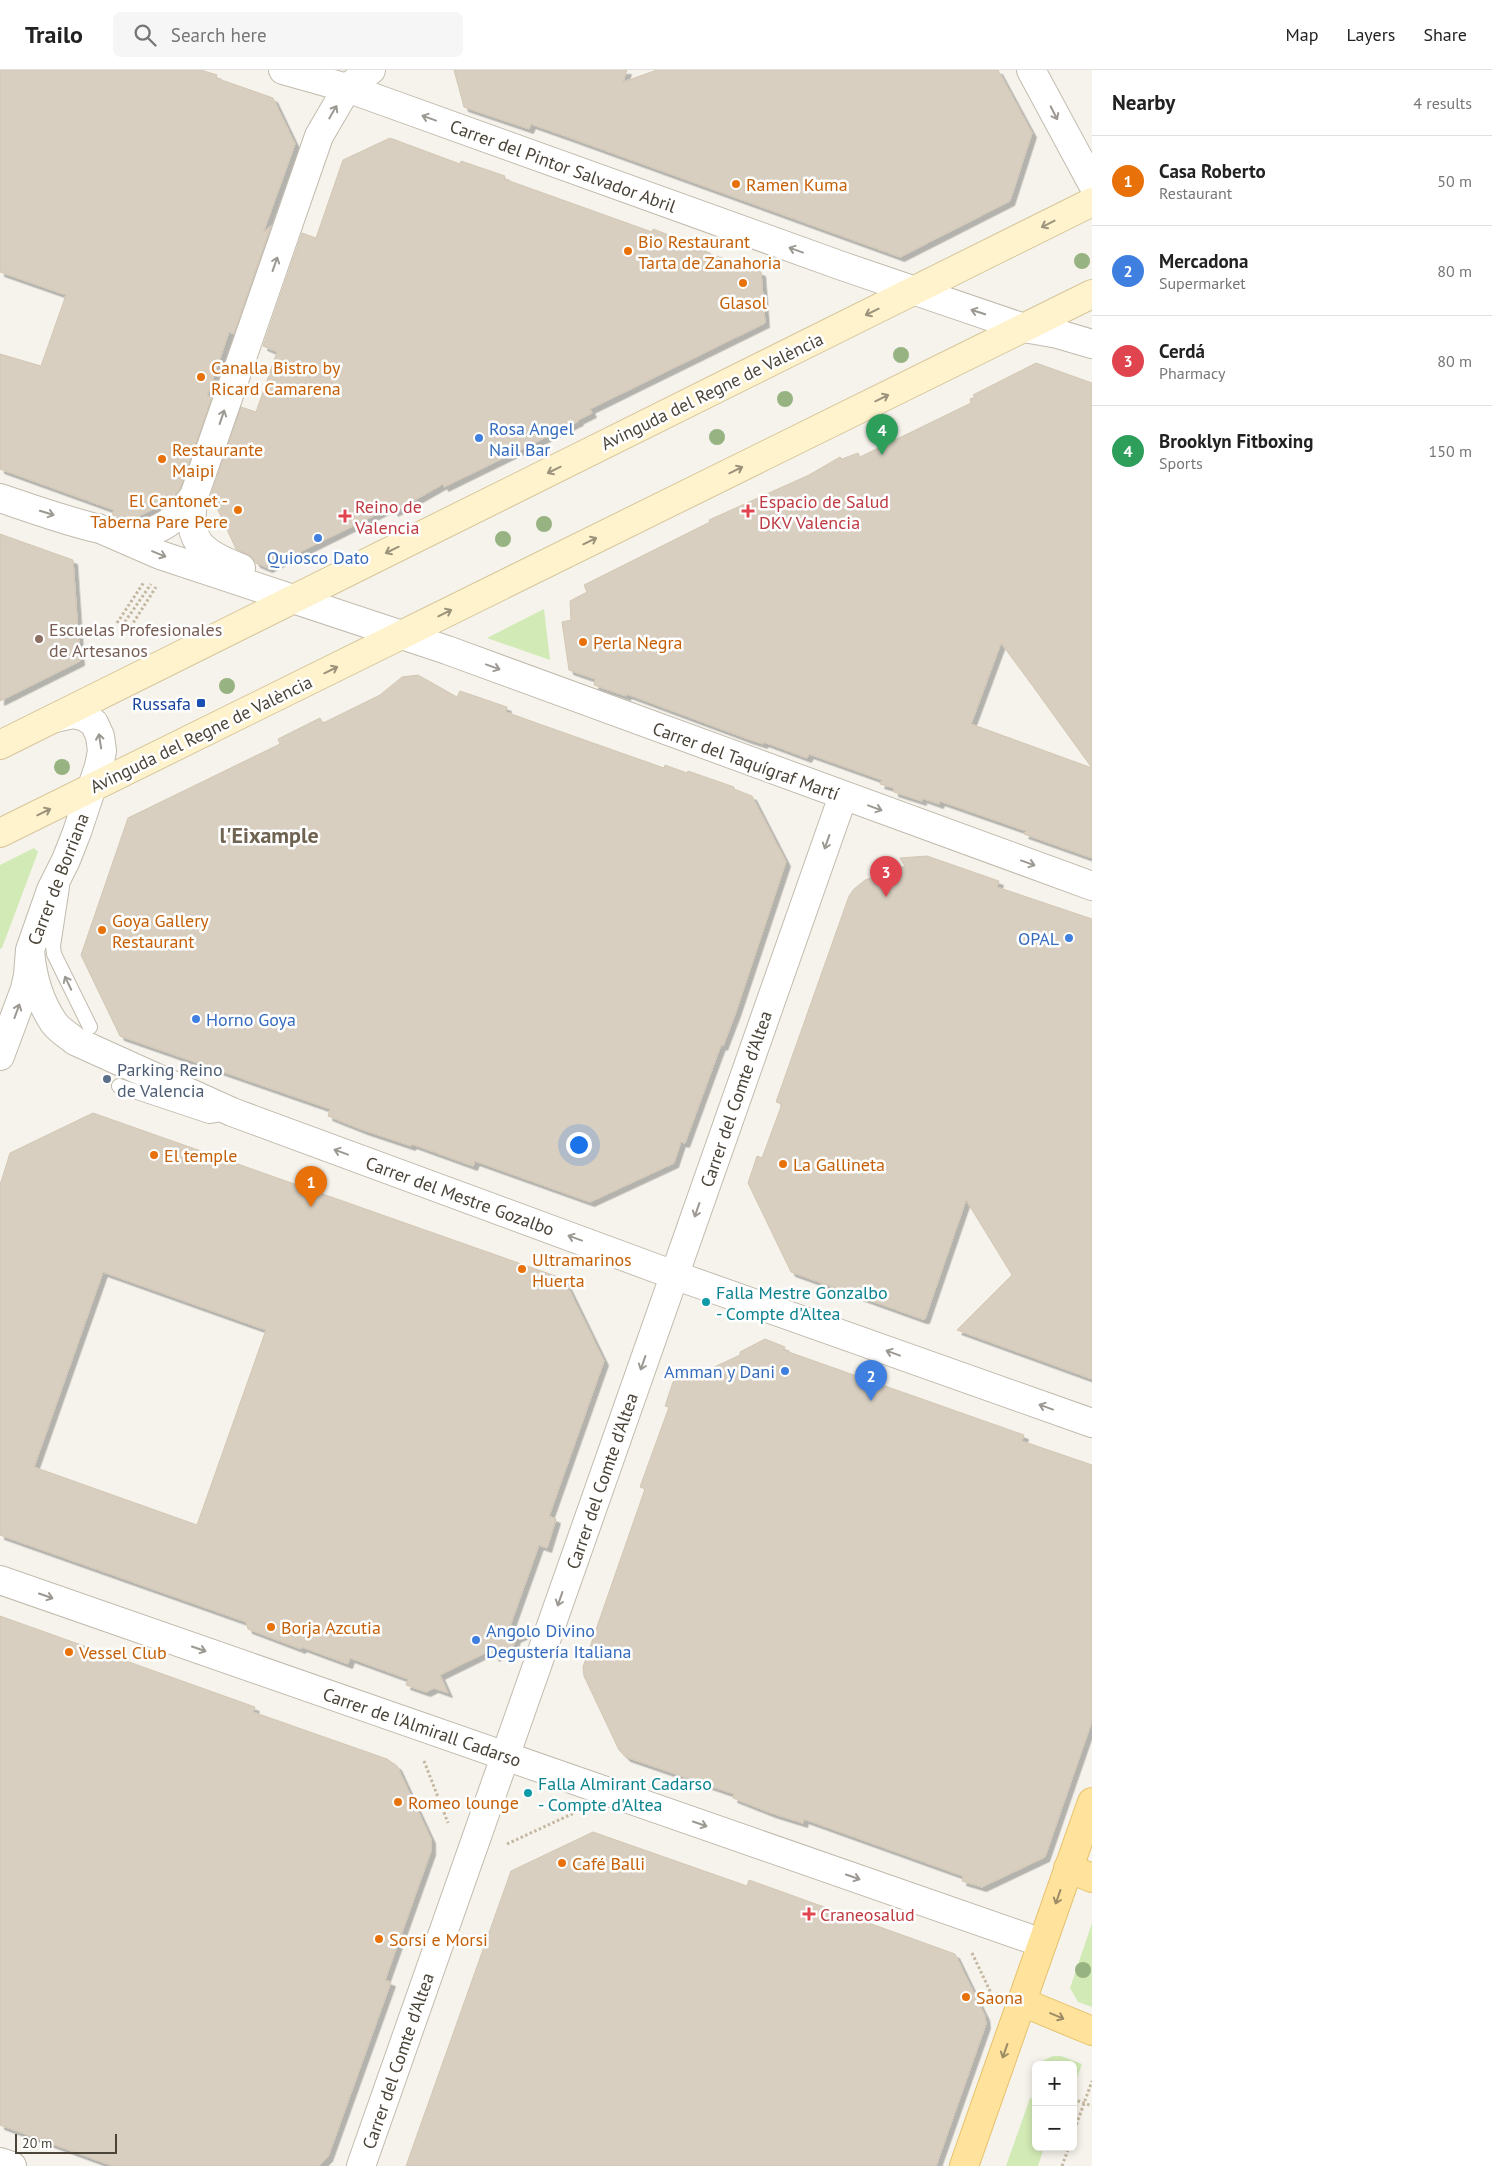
<!DOCTYPE html>
<meta charset="utf-8">
<style>
body{margin:0;font-family:"PT Sans",sans-serif;background:#f6f6f6;color:#222}
.controls{position:absolute;right:15px;bottom:15px;display:grid;overflow:hidden;border-radius:8px;box-shadow:0 2px 8px #0003}
.controls button{width:45px;height:45px;display:grid;place-items:center;padding:0;border:0;border-bottom:1px solid #e0e0e0;background:#fff;color:#222;font:25px sans-serif}
.scale{position:absolute;left:15px;bottom:12px;width:102px;box-sizing:border-box;padding-left:5px;border:2px solid #4b4439;border-top:0;font-size:14px;line-height:18px;white-space:nowrap;color:#4b4439;-webkit-text-stroke:4px #fff;paint-order:stroke}
.you{position:absolute;left:578px;top:1074px;width:18px;height:18px;margin:-12px;border:4px solid #fff;border-radius:50%;background:#1a73e8;box-shadow:0 0 0 8px #1a73e833}
.badge{display:grid;place-items:center;width:32px;height:32px;border-radius:50%;background:#fc3f1d;color:#fff;font-size:16px;font-weight:700}
.pin{position:absolute;translate:-50% -41px;filter:drop-shadow(0 1px 2px #0008)}
.pin::after{content:'';position:absolute;top:26px;width:18px;height:15px;background:inherit;clip-path:polygon(0 0,100% 0,50% 100%)}
.list{margin:0;padding:0;list-style:none}
h2{display:flex;justify-content:space-between;align-items:center;height:65px;margin:0;padding:0 20px;font-size:21px}
h2 small{font-size:16px;font-weight:400;color:#767676}
.list li{display:grid;grid-template-columns:32px 1fr auto;gap:15px;align-items:center;box-sizing:border-box;height:90px;padding:0 20px;border-top:1px solid #e0e0e0}
.list b{display:block;font-size:19px;white-space:nowrap}
.list p{margin:0;font-size:16px;white-space:nowrap;color:#767676}
.list em{font-size:16px;font-style:normal;color:#767676}
.icon{flex:none;width:28px;height:28px;fill:none;stroke:currentColor;stroke-width:2;stroke-linecap:round;stroke-linejoin:round}
.map{position:relative;flex:none;width:1092px;height:2096px;overflow:hidden}
header{display:flex;align-items:center;gap:30px;box-sizing:border-box;height:70px;padding:0 25px;background:#fff;border-bottom:1px solid #e0e0e0}
header strong{font-size:24px}
nav{display:flex;gap:28px;margin-inline-start:auto;font-size:18px}
.search{width:350px;height:45px;background:#f6f6f6;display:flex;align-items:center;gap:12px;box-sizing:border-box;padding:0 18px;border-radius:8px;color:#767676;font-size:19px}
main{display:flex}
aside{flex:1;background:#fff}
.map>svg:first-child{display:block}
.green{fill:#d2eab5}
.building{fill:#d8cfc1;stroke:#d3c7b4;fill-rule:evenodd;filter:url(#shadow)}
.lines{fill:none;stroke-linecap:round;stroke-linejoin:round}
.service-casing{stroke:#c2bbae;stroke-width:16}
.minor-casing{stroke:#c2bbae;stroke-width:30}
.tertiary-casing{stroke:#c2bbae;stroke-width:30}
.secondary-casing{stroke:#d6c79b;stroke-width:30}
.primary-casing{stroke:#e6c16a;stroke-width:30}
.path{stroke:#c4b79f;stroke-width:3;stroke-dasharray:2.5 2.5;stroke-linecap:butt}
.service{stroke:#fff;stroke-width:14}
.minor{stroke:#fff;stroke-width:28}
.tertiary{stroke:#fff;stroke-width:28}
.secondary{stroke:#fff3cd;stroke-width:28}
.primary{stroke:#ffe39c;stroke-width:28}
.tree{fill:#97b381}
.oneway{stroke:#9c9892}
.oneway2{stroke:#9c937c}
.oneway3{stroke:#9c8c66}
.food-dot{fill:#e8710a;stroke:#fff;stroke-width:2}
.shop-dot{fill:#3f7fe0;stroke:#fff;stroke-width:2}
.health-dot{fill:#e0444e;stroke:#fff;stroke-width:2}
.education-dot{fill:#8d6e63;stroke:#fff;stroke-width:2}
.transit-dot{fill:#1a4fb4;stroke:#fff;stroke-width:2}
.service-dot{fill:#5c6f8a;stroke:#fff;stroke-width:2}
.culture-dot{fill:#0f9aa8;stroke:#fff;stroke-width:2}
.labels{text-anchor:middle;dominant-baseline:central;stroke-width:5;stroke-linejoin:round;paint-order:stroke}
.street-label{font-size:18px;fill:#4b4439;stroke:#fff}
.food-label{font-size:18px;fill:#c56008;stroke:#fff;text-anchor:start}
.shop-label{font-size:18px;fill:#366cbe;stroke:#fff;text-anchor:start}
.health-label{font-size:18px;fill:#be3a42;stroke:#fff;text-anchor:start}
.education-label{font-size:18px;fill:#785e54;stroke:#fff;text-anchor:start}
.transit-label{font-size:18px;fill:#164399;stroke:#fff;text-anchor:end}
.service-label{font-size:18px;fill:#4e5e75;stroke:#fff;text-anchor:start}
.culture-label{font-size:18px;fill:#0d838f;stroke:#fff;text-anchor:start}
.district-label{font-size:22px;font-weight:bold;fill:#6e6250;stroke:#fff}
</style>
<header>
<strong>Trailo</strong>
<div class="search"><svg class="icon" aria-label="search" viewBox="0 0 24 24"><circle cx="10" cy="10" r="6"/><path d="M15 15l6 6"/></svg>Search here</div>
<nav><a>Map</a><a>Layers</a><a>Share</a></nav>
</header>
<main>
<div class="map">
<svg width="1092" height="2096" viewBox="0 0 1092 2096">
<defs>
<filter id="shadow"><feDropShadow dx="4.5" dy="4.5" stdDeviation="0" flood-color="#0004"/></filter>
</defs>
<rect width="100%" height="100%" fill="#f6f3ec"/>
<!-- green -->
<path class="green" d="M544 539 550 590 487 568Z
M34 778 38 782 2 878 0 879V795Z
M1092 1853V1937L1078 1932 1070 1918Z
M1053 1986H1061L1082 1994 1074 2016 1073 1995H1042L1044 1990Z
M1030 2028 1036 2030V2077H1044L1038 2096H1006Z"/>
<!-- building -->
<path class="building" d="M0 0H201L217 5 216 8 273 28 295 74 263 163 271 155 234 264 229 262 207 326 212 327 180 419 170 431 135 448 112 445 114 440 0 399V284L41 296 66 225 0 202Z
M454 0H627L623 12 657 0H998L1032 63 1010 131 900 187 568 67 531 54 529 59 464 37Z
M390 68 460 94 461 91 505 106 504 109 652 162 653 159 706 179 705 182 761 202 765 253 590 339 592 343 578 350 579 351 444 417 443 414 394 442 391 437 268 498 256 493 253 488 247 484 236 479 211 425 241 337 256 342 277 282 263 276 302 163 316 168 343 90Z
M1036 293 1092 313V788L1024 764 1026 761 940 731 939 734 922 728V731L894 722V718L880 714 882 710 809 684 807 688 764 672 763 674 748 669 627 624 626 626 594 615 595 609 569 600 562 552 571 550 570 531 587 522 584 515 710 452 709 450 809 405 840 387 842 389 858 383 860 387 971 333 970 329 975 327 973 325ZM1001 573 1032 615 1092 698 971 654Z
M0 464 73 490 80 591 0 631Z
M418 605 457 627 460 621 507 637 506 642 542 655 664 698 665 695 687 703 688 701 734 717V719L752 726 786 792 736 942 723 976 721 975 685 1073 681 1072 674 1093 590 1132 475 1091 473 1096 412 1074 411 1076 363 1060 328 1046 330 1039 120 966 81 885 128 748 280 674 278 669 320 648 323 653 380 625 402 607Z
M927 786 999 811 997 817 1092 849V1309L957 1260 1012 1205 966 1130 925 1249H922L791 1202 748 1113 757 1086 762 1088 782 1034 776 1032 849 826 854 819 865 810 905 796 900 788Z
M93 1043 564 1209 604 1291 549 1446 556 1449 547 1478 539 1475 510 1556 527 1563 516 1568 513 1577 495 1587 491 1580 440 1605 448 1623 434 1618 426 1622 406 1615 408 1609 350 1588 348 1594 302 1577 301 1579 248 1559 246 1552 0 1465V1115L10 1083ZM103 1202 266 1260 197 1455 34 1397Z
M765 1269 785 1277 783 1280 1024 1365 1022 1371 1092 1395V1651L1045 1787 982 1817 962 1811 963 1806 804 1749 803 1753 771 1743 733 1728 734 1724 626 1687 619 1680 584 1606 583 1597 645 1419 640 1417 669 1337 665 1336 673 1312 695 1302 697 1305 740 1285V1282Z
M0 1546 255 1637 253 1642 387 1689 397 1696 431 1769V1781L385 1910 391 1912 328 2087 319 2096H113L0 2055Z
M593 1762 747 1816 749 1810 955 1884 985 1946 986 1954 936 2096H406L511 1801Z"/>
<g class="lines">
<defs>
<path id="service" d="M62 817 53 876 54 884 90 957
M119 1016 209 1046 221 1044"/>
<path id="minor" d="M283 0 347 18 842 196 1024 258 1058 264 1092 274
M1031 0 1092 113
M0 428C30 438 119 471 146 463 168 457 181 444 194 426
M98 458 160 485 447 580 1092 816
M241 498C201 483 185 471 194 426L319 66 347 18 371 0
M30 880C32 905 39 931 54 953 59 960 68 965 75 971L232 1042 674 1205 1092 1353
M0 986 25 919 28 905 30 880 51 820 66 790 77 762 99 696 102 681 100 666 94 653 85 647 73 644 55 648
M0 1510 1042 1873
M361 2096 843 726"/>
<path id="tertiary" d="M0 2092 12 2096"/>
<path id="secondary" d="M0 675 1092 132
M0 763 1092 224"/>
<path id="primary" d="M1068 1798 1092 1808
M1022 1932 1092 1961
M964 2096 1092 1732"/>
</defs>
<!-- service casing -->
<use href="#service" class="service-casing"/>
<!-- minor casing -->
<use href="#minor" class="minor-casing"/>
<!-- tertiary casing -->
<use href="#tertiary" class="tertiary-casing"/>
<!-- secondary casing -->
<use href="#secondary" class="secondary-casing"/>
<!-- primary casing -->
<use href="#primary" class="primary-casing"/>
<!-- path -->
<path class="path" d="M117 553 144 512
M122 556 151 514
M128 561 156 517
M424 1691 448 1753
M507 1774 574 1743
M972 1883 991 1923
M1034 2016H1036
M1073 2029 1092 2036
M1073 2064 1092 2011
M1062 2096 1069 2077"/>
<!-- service -->
<use href="#service" class="service"/>
<!-- minor -->
<use href="#minor" class="minor"/>
<!-- tertiary -->
<use href="#tertiary" class="tertiary"/>
<!-- secondary -->
<use href="#secondary" class="secondary"/>
<!-- primary -->
<use href="#primary" class="primary"/>
</g>
<!-- trees -->
<g class="tree">
<circle cx="1082" cy="191" r="8"/>
<circle cx="901" cy="285" r="8"/>
<circle cx="785" cy="329" r="8"/>
<circle cx="717" cy="367" r="8"/>
<circle cx="544" cy="454" r="8"/>
<circle cx="503" cy="469" r="8"/>
<circle cx="227" cy="616" r="8"/>
<circle cx="62" cy="697" r="8"/>
<circle cx="1083" cy="1900" r="8"/>
</g>
<!-- one-way arrows -->
<defs><path id="oneway-shaft" d="M-6 0H5M1.5-3L5.5 0L1.5 3" fill="none" stroke-width="1.6" stroke-linecap="round" stroke-linejoin="round" transform="scale(1.25)"/></defs>
<g class="oneway">
<use href="#oneway-shaft" transform="translate(333 42) rotate(-60)"/>
<use href="#oneway-shaft" transform="translate(1054 43) rotate(63)"/>
<use href="#oneway-shaft" transform="translate(429 48) rotate(-160)"/>
<use href="#oneway-shaft" transform="translate(796 180) rotate(-160)"/>
<use href="#oneway-shaft" transform="translate(275 194) rotate(-71)"/>
<use href="#oneway-shaft" transform="translate(978 242) rotate(-162)"/>
<use href="#oneway-shaft" transform="translate(222 347) rotate(-71)"/>
<use href="#oneway-shaft" transform="translate(47 443) rotate(17)"/>
<use href="#oneway-shaft" transform="translate(159 484) rotate(22)"/>
<use href="#oneway-shaft" transform="translate(493 597) rotate(20)"/>
<use href="#oneway-shaft" transform="translate(100 671) rotate(-99)"/>
<use href="#oneway-shaft" transform="translate(875 738) rotate(20)"/>
<use href="#oneway-shaft" transform="translate(827 772) rotate(109)"/>
<use href="#oneway-shaft" transform="translate(1028 793) rotate(20)"/>
<use href="#oneway-shaft" transform="translate(68 913) rotate(-116)"/>
<use href="#oneway-shaft" transform="translate(17 941) rotate(-70)"/>
<use href="#oneway-shaft" transform="translate(341 1082) rotate(-160)"/>
<use href="#oneway-shaft" transform="translate(697 1140) rotate(109)"/>
<use href="#oneway-shaft" transform="translate(575 1168) rotate(-160)"/>
<use href="#oneway-shaft" transform="translate(893 1283) rotate(-160)"/>
<use href="#oneway-shaft" transform="translate(643 1293) rotate(109)"/>
<use href="#oneway-shaft" transform="translate(1046 1337) rotate(-160)"/>
<use href="#oneway-shaft" transform="translate(46 1526) rotate(19)"/>
<use href="#oneway-shaft" transform="translate(560 1529) rotate(109)"/>
<use href="#oneway-shaft" transform="translate(199 1579) rotate(19)"/>
<use href="#oneway-shaft" transform="translate(700 1754) rotate(19)"/>
<use href="#oneway-shaft" transform="translate(853 1807) rotate(19)"/>
</g>
<g class="oneway2">
<use href="#oneway-shaft" transform="translate(1048 154) rotate(153)"/>
<use href="#oneway-shaft" transform="translate(872 242) rotate(154)"/>
<use href="#oneway-shaft" transform="translate(882 328) rotate(-26)"/>
<use href="#oneway-shaft" transform="translate(554 400) rotate(154)"/>
<use href="#oneway-shaft" transform="translate(736 400) rotate(-26)"/>
<use href="#oneway-shaft" transform="translate(590 471) rotate(-26)"/>
<use href="#oneway-shaft" transform="translate(392 480) rotate(154)"/>
<use href="#oneway-shaft" transform="translate(445 543) rotate(-26)"/>
<use href="#oneway-shaft" transform="translate(331 600) rotate(-26)"/>
<use href="#oneway-shaft" transform="translate(44 742) rotate(-26)"/>
</g>
<g class="oneway3">
<use href="#oneway-shaft" transform="translate(1058 1827) rotate(109)"/>
<use href="#oneway-shaft" transform="translate(1057 1946) rotate(23)"/>
<use href="#oneway-shaft" transform="translate(1005 1981) rotate(109)"/>
</g>
<!-- markers -->
<g class="food-dot">
<circle cx="736" cy="114" r="5"/>
<circle cx="628" cy="181" r="5"/>
<circle cx="743" cy="213" r="5"/>
<circle cx="201" cy="307" r="5"/>
<circle cx="162" cy="389" r="5"/>
<circle cx="238" cy="440" r="5"/>
<circle cx="583" cy="572" r="5"/>
<circle cx="102" cy="860" r="5"/>
<circle cx="154" cy="1085" r="5"/>
<circle cx="783" cy="1094" r="5"/>
<circle cx="522" cy="1199" r="5"/>
<circle cx="271" cy="1557" r="5"/>
<circle cx="69" cy="1582" r="5"/>
<circle cx="398" cy="1732" r="5"/>
<circle cx="562" cy="1793" r="5"/>
<circle cx="379" cy="1869" r="5"/>
<circle cx="966" cy="1927" r="5"/>
</g>
<g class="shop-dot">
<circle cx="479" cy="368" r="5"/>
<circle cx="318" cy="468" r="5"/>
<circle cx="1069" cy="868" r="5"/>
<circle cx="196" cy="949" r="5"/>
<circle cx="785" cy="1301" r="5"/>
<circle cx="476" cy="1570" r="5"/>
</g>
<g class="health-dot">
<path d="M745.5 433.5h5v5h5v5h-5v5h-5v-5h-5v-5h5z"/>
<path d="M342.5 438.5h5v5h5v5h-5v5h-5v-5h-5v-5h5z"/>
<path d="M806.5 1836.5h5v5h5v5h-5v5h-5v-5h-5v-5h5z"/>
</g>
<circle class="education-dot" cx="39" cy="569" r="5"/>
<rect class="transit-dot" x="196" y="628" width="10" height="10" rx="2.5"/>
<circle class="service-dot" cx="107" cy="1009" r="5"/>
<g class="culture-dot">
<circle cx="706" cy="1232" r="5"/>
<circle cx="528" cy="1723" r="5"/>
</g>
<g class="labels">
<!-- street labels -->
<g class="street-label">
<text transform="translate(563 96) rotate(20)">Carrer del Pintor Salvador Abril</text>
<text transform="translate(712 321) rotate(-26)">Avinguda del Regne de València</text>
<text transform="translate(201 664) rotate(-26)">Avinguda del Regne de València</text>
<text transform="translate(746 691) rotate(20)">Carrer del Taquígraf Martí</text>
<text transform="translate(58 809) rotate(-69)">Carrer de Borriana</text>
<text transform="translate(736 1029) rotate(-71)">Carrer del Comte d'Altea</text>
<text transform="translate(460 1126) rotate(20)">Carrer del Mestre Gozalbo</text>
<text transform="translate(602 1411) rotate(-71)">Carrer del Comte d'Altea</text>
<text transform="translate(422 1657) rotate(19)">Carrer de l'Almirall Cadarso</text>
<text transform="translate(398 1991) rotate(-71)">Carrer del Comte d'Altea</text>
</g>
<!-- food labels -->
<g class="food-label">
<text x="746" y="114">Ramen Kuma</text>
<text x="638" y="171">Bio Restaurant<tspan x="638" dy="21">Tarta de Zanahoria</tspan></text>
<text x="743" y="232" text-anchor="middle">Glasol</text>
<text x="211" y="297">Canalla Bistro by<tspan x="211" dy="21">Ricard Camarena</tspan></text>
<text x="172" y="379">Restaurante<tspan x="172" dy="21">Maipi</tspan></text>
<text x="228" y="430" text-anchor="end">El Cantonet -<tspan x="228" dy="21">Taberna Pare Pere</tspan></text>
<text x="593" y="572">Perla Negra</text>
<text x="112" y="850">Goya Gallery<tspan x="112" dy="21">Restaurant</tspan></text>
<text x="164" y="1085">El temple</text>
<text x="793" y="1094">La Gallineta</text>
<text x="532" y="1189">Ultramarinos<tspan x="532" dy="21">Huerta</tspan></text>
<text x="281" y="1557">Borja Azcutia</text>
<text x="79" y="1582">Vessel Club</text>
<text x="408" y="1732">Romeo lounge</text>
<text x="572" y="1793">Café Balli</text>
<text x="389" y="1869">Sorsi e Morsi</text>
<text x="976" y="1927">Saona</text>
</g>
<!-- shop labels -->
<g class="shop-label">
<text x="489" y="358">Rosa Angel<tspan x="489" dy="21">Nail Bar</tspan></text>
<text x="318" y="487" text-anchor="middle">Quiosco Dato</text>
<text x="1059" y="868" text-anchor="end">OPAL</text>
<text x="206" y="949">Horno Goya</text>
<text x="775" y="1301" text-anchor="end">Amman y Dani</text>
<text x="486" y="1560">Angolo Divino<tspan x="486" dy="21">Degustería Italiana</tspan></text>
</g>
<!-- health labels -->
<g class="health-label">
<text x="759" y="431">Espacio de Salud<tspan x="759" dy="21">DKV Valencia</tspan></text>
<text x="355" y="436">Reino de<tspan x="355" dy="21">Valencia</tspan></text>
<text x="820" y="1844">Craneosalud</text>
</g>
<!-- education labels -->
<g class="education-label">
<text x="49" y="559">Escuelas Profesionales<tspan x="49" dy="21">de Artesanos</tspan></text>
</g>
<!-- transit labels -->
<g class="transit-label">
<text x="191" y="633">Russafa</text>
</g>
<!-- service labels -->
<g class="service-label">
<text x="117" y="999">Parking Reino<tspan x="117" dy="21">de Valencia</tspan></text>
</g>
<!-- culture labels -->
<g class="culture-label">
<text x="716" y="1222">Falla Mestre Gonzalbo<tspan x="716" dy="21">- Compte d'Altea</tspan></text>
<text x="538" y="1713">Falla Almirant Cadarso<tspan x="538" dy="21">- Compte d'Altea</tspan></text>
</g>
<!-- district labels -->
<g class="district-label">
<text x="269" y="765">l'Eixample</text>
</g>
</g>
</svg>
<div class="controls">
<button>+</button>
<button>−</button>
</div>
<div class="scale">20 m</div>
<div class="you"></div>
<div class="pin badge" style="left:311px;top:1137px;background:#e8710a">1</div>
<div class="pin badge" style="left:871px;top:1331px;background:#3f7fe0">2</div>
<div class="pin badge" style="left:886px;top:827px;background:#e0444e">3</div>
<div class="pin badge" style="left:882px;top:385px;background:#2e9e5b">4</div>
</div>
<aside>
<h2>Nearby<small>4 results</small></h2>
<ul class="list">
<li><span class="badge" style="background:#e8710a">1</span><div><b>Casa Roberto</b><p>Restaurant</p></div><em>50 m</em></li>
<li><span class="badge" style="background:#3f7fe0">2</span><div><b>Mercadona</b><p>Supermarket</p></div><em>80 m</em></li>
<li><span class="badge" style="background:#e0444e">3</span><div><b>Cerdá</b><p>Pharmacy</p></div><em>80 m</em></li>
<li><span class="badge" style="background:#2e9e5b">4</span><div><b>Brooklyn Fitboxing</b><p>Sports</p></div><em>150 m</em></li>
</ul>
</aside>
</main>
